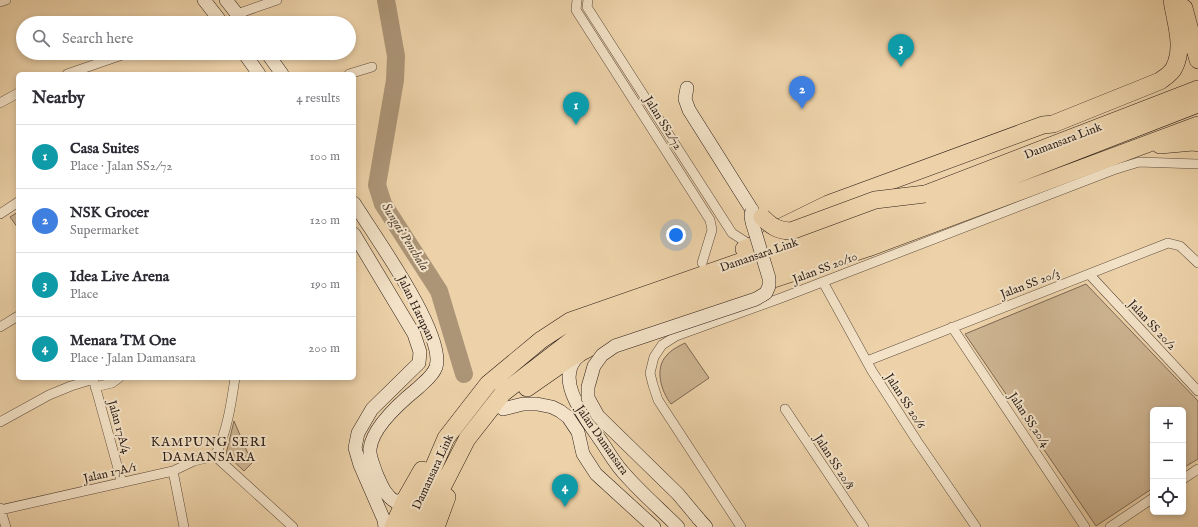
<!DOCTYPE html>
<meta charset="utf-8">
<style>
body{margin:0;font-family:"IM FELL English",serif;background:#f7f7f7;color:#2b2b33}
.controls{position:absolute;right:12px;bottom:12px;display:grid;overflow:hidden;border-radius:6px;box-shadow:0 2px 6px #0003}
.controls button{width:36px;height:36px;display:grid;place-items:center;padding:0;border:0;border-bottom:1px solid #e1e1e2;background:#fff;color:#2b2b33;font:20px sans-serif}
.you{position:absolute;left:676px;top:235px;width:14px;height:14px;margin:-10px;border:3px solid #fff;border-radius:50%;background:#1a73e8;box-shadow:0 0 0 6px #1a73e833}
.badge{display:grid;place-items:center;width:26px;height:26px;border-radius:50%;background:#b45309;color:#fff;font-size:13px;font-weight:700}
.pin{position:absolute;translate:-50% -33px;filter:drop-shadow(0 1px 2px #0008)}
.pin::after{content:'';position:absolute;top:21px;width:14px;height:12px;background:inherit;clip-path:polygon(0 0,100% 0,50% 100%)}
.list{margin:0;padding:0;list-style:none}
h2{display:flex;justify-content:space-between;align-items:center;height:52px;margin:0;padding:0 16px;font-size:17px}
h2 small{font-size:13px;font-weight:400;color:#7c7c81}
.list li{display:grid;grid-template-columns:26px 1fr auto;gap:12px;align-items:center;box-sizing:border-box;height:64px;padding:0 16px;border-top:1px solid #e1e1e2}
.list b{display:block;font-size:15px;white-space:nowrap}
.list p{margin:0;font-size:13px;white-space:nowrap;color:#7c7c81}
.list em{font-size:13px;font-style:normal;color:#7c7c81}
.icon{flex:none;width:22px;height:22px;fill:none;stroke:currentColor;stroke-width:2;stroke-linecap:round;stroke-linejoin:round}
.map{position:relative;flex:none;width:1198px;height:527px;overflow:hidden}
.search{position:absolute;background:#fff;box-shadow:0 2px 6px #0003;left:16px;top:16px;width:340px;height:44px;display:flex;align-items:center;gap:10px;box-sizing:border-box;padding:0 14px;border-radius:22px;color:#7c7c81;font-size:15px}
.panel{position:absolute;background:#fff;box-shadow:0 2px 6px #0003;left:16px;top:72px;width:340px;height:308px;border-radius:6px}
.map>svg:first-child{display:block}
.green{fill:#ccb390;stroke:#7c6854}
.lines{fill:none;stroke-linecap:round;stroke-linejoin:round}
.river{stroke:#ac9577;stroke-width:18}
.street-casing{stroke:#5d4b3c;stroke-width:10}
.secondary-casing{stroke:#2d1e17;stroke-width:14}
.highway-casing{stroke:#2d1e17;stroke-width:18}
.street{stroke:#f3e2c7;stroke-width:9}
.secondary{stroke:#f3e2c7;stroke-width:13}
.highway{stroke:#edd2a9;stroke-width:17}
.secondary-bridge-casing{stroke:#2d1e17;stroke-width:14;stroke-linecap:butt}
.highway-bridge-casing{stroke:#2d1e17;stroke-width:18;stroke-linecap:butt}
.secondary-bridge{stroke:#f3e2c7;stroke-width:13}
.highway-bridge{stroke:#edd2a9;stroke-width:17}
.labels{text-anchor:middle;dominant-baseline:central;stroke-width:4;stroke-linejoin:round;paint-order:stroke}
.street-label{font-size:12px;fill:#2d1e17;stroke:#f3e2c7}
.water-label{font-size:13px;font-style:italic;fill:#594839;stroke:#f3e2c7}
.neighbourhood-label{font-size:13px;letter-spacing:1px;fill:#2d1e17;stroke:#f3e2c7}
</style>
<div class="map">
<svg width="1198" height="527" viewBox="0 0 1198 527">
<rect width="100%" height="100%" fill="#edd2a9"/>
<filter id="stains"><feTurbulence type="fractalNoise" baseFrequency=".005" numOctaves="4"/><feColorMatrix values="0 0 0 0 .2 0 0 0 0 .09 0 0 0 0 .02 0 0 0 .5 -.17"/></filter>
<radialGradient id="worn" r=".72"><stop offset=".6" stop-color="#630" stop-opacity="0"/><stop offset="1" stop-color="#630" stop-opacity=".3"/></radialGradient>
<!-- green -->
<path class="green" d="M18 212V228L10 217Z
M1086 284 1198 401V459L1183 468V410H1153V488L1096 526 965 334Z
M685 343 709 378 671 404C661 391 654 368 667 355 671 350 679 346 685 343Z
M234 421 252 463 244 471 226 454Z"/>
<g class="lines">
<!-- river -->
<path class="river" d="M386 0 396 56 395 80 377 185 383 204 439 291 464 374"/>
<defs>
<path id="street" d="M577 0 576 10 710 220 712 230 702 263
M588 0 587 7 732 233 752 246
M0 2 6 0
M237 14 277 0
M67 74 128 53
M349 74 372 67
M0 103 18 93
M0 214 18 202
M1089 274 1198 391
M823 282 872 371 917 441 976 527
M0 327 18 316
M952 327 1085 527
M867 361 1168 243 1180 246 1198 263
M93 378 122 483
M95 387 112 383 119 378
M785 409 864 527
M0 422 49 395 71 386 94 379
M215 456 293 527
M215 456C227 432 231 405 235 378
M173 471 184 527
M1183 479 1198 469
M0 508 6 527
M0 510 173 471 194 461 215 456
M741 527 658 400 653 385 650 373 654 357 662 345 676 336 781 298 1113 170 1139 162 1198 164
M1110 527 1153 498"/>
<path id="secondary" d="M204 0 222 23
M226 0 244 23
M244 53 259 74
M267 53 282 74
M687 88 685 99 689 110 752 210
M354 203C373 234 446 334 436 367 433 376 424 382 418 388 402 401 372 427 370 449 369 456 374 466 376 473 381 484 385 496 396 502L406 498
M354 234 414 334 420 352 419 363 372 409 358 433 355 448 360 465 384 520 385 527
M580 355C551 377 587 420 601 441 608 451 614 462 622 471 639 491 660 509 678 527
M503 409 523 404H537L552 407 560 411 568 417 578 432 583 454 596 474 654 527
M698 518 706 527"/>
<path id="highway" d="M1184 8 1198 60
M1160 145 1193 142 1198 143
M744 249 767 240 783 226 828 204 1043 125 1053 124 1160 81C1165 77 1171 74 1174 68 1185 47 1175 21 1172 0
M527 388 570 358 595 345 626 331 746 288 868 248 1198 125
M393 527 406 498 422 470
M408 527 446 438 488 384 541 340 570 321 840 227 1198 89
M422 527 467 439 503 393 581 333 845 241 1198 104
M436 527 447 497"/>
</defs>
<!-- street casing -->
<use href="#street" class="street-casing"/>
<!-- secondary casing -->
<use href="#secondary" class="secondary-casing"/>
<!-- highway casing -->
<use href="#highway" class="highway-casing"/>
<!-- street -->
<use href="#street" class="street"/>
<!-- secondary -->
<use href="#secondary" class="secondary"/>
<!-- highway -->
<use href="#highway" class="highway"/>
<defs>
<path id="secondary-bridge" d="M698 518 678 494 598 416 588 398V387L594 366 602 355 615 346 756 299 766 293 769 286V278L752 222 751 216 752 210"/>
<path id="highway-bridge" d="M762 217C771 226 778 231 791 231L875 200 925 194"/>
</defs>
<!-- secondary-bridge casing -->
<use href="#secondary-bridge" class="secondary-bridge-casing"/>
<!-- highway-bridge casing -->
<use href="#highway-bridge" class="highway-bridge-casing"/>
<!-- secondary-bridge -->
<use href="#secondary-bridge" class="secondary-bridge"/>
<!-- highway-bridge -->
<use href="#highway-bridge" class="highway-bridge"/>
</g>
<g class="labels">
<!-- street labels -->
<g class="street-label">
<text transform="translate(663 123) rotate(58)">Jalan SS2/72</text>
<text transform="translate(1063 141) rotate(-21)">Damansara Link</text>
<text transform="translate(759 255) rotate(-19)">Damansara Link</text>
<text transform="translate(825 268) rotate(-21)">Jalan SS 20/10</text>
<text transform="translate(1030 284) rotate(-21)">Jalan SS 20/3</text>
<text transform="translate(416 308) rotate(64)">Jalan Harapan</text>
<text transform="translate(1152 325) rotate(47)">Jalan SS 20/2</text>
<text transform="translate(905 401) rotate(57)">Jalan SS 20/6</text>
<text transform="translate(1029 420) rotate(56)">Jalan SS 20/4</text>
<text transform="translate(119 427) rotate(74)">Jalan 17A/4</text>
<text transform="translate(602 440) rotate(55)">Jalan Damansara</text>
<text transform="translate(834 462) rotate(57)">Jalan SS 20/8</text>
<text transform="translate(433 472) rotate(-65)">Damansara Link</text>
<text transform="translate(110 473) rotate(-13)">Jalan 17A/1</text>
</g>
<!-- water labels -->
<g class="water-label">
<text transform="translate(405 237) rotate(58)">Sungai Penchala</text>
</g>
<!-- neighbourhood labels -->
<g class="neighbourhood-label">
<text x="209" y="442">KAMPUNG SERI<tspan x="209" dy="15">DAMANSARA</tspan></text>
</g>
</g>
<rect width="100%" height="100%" filter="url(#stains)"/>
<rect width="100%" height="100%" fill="url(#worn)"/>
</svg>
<div class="controls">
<button>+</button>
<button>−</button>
<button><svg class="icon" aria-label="locate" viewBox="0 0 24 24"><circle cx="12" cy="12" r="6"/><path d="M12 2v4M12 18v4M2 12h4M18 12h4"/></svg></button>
</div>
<div class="you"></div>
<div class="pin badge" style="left:576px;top:125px;background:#0f9aa8">1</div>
<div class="pin badge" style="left:802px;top:109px;background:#3f7fe0">2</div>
<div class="pin badge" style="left:901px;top:67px;background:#0f9aa8">3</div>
<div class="pin badge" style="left:565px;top:507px;background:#0f9aa8">4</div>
<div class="search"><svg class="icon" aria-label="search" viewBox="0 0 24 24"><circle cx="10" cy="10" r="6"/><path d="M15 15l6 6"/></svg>Search here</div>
<section class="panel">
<h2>Nearby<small>4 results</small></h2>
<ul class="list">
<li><span class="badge" style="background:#0f9aa8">1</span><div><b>Casa Suites</b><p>Place · Jalan SS2/72</p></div><em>100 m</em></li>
<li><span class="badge" style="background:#3f7fe0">2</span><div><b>NSK Grocer</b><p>Supermarket</p></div><em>120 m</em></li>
<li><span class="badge" style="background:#0f9aa8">3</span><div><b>Idea Live Arena</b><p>Place</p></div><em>190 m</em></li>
<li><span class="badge" style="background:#0f9aa8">4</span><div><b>Menara TM One</b><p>Place · Jalan Damansara</p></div><em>200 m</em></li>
</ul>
</section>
</div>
